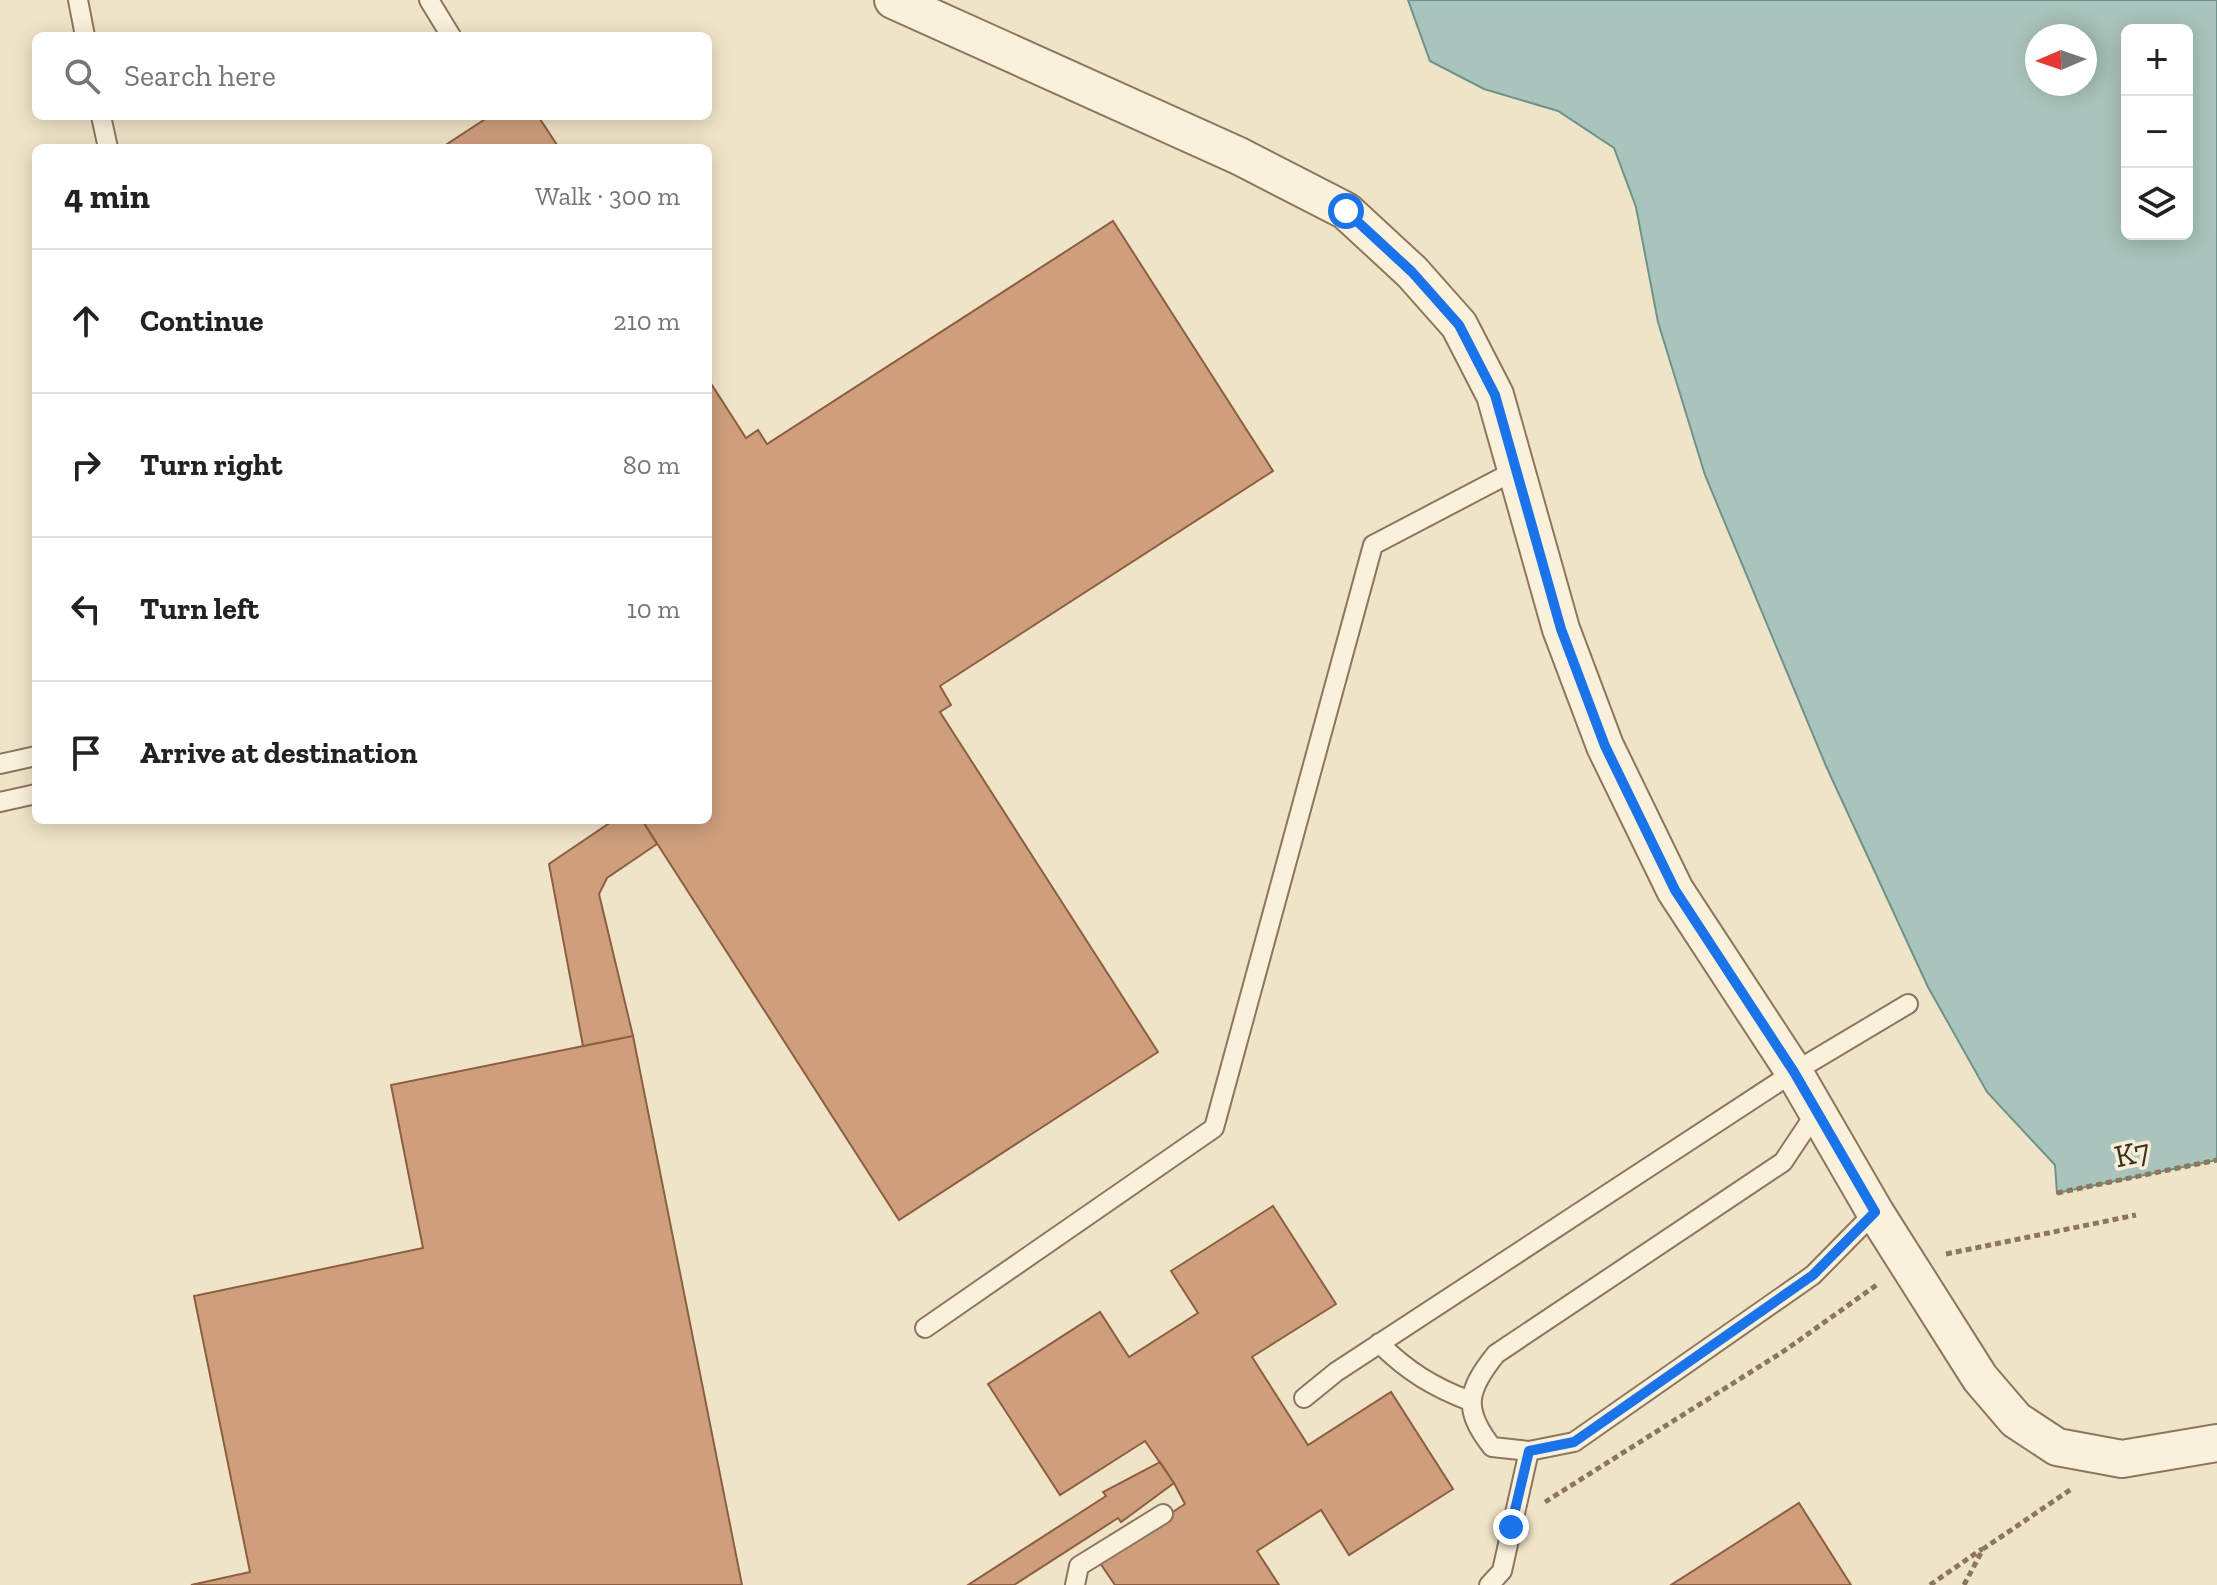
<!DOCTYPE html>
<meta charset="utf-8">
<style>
body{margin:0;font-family:"Zilla Slab",serif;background:#f6f6f6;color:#222}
.controls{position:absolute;right:24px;top:24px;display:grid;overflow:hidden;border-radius:12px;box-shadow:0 4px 20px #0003}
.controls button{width:72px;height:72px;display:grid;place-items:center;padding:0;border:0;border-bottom:2px solid #e0e0e0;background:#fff;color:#222;font:40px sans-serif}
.compass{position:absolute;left:2025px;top:24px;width:72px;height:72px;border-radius:50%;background:#fff;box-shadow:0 4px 20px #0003;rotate:268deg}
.stop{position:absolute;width:24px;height:24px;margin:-18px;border:6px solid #1a73e8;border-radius:50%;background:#fff}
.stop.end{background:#1a73e8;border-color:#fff;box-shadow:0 2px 8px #0008}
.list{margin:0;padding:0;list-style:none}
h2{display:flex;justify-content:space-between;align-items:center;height:104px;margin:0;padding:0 32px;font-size:34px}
h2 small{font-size:26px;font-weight:400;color:#767676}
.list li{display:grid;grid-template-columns:52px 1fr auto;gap:24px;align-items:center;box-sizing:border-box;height:144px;padding:0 32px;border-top:2px solid #e0e0e0}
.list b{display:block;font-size:30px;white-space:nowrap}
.list em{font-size:26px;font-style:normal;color:#767676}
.icon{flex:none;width:44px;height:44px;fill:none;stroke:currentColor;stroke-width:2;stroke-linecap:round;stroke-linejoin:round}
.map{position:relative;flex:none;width:2217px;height:1585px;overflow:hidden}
.search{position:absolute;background:#fff;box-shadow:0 4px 20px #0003;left:32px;top:32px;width:680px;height:88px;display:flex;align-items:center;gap:20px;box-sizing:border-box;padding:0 28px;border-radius:12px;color:#767676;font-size:30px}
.panel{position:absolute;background:#fff;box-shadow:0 4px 20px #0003;left:32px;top:144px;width:680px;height:680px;border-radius:12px}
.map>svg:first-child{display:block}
.water{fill:#a9c4bc;stroke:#6f938a;stroke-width:2;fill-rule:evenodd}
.building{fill:#cf9f7d;stroke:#8d5f41;stroke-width:2}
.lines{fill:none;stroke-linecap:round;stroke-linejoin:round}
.lane-casing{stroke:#8d765c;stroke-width:22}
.street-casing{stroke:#8d765c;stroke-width:40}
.path{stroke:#8d765c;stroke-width:5;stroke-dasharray:6 4;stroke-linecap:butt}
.lane{stroke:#faf1dc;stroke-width:18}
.street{stroke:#faf1dc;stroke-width:36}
.route{stroke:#1a73e8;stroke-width:10}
.labels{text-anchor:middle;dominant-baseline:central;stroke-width:7;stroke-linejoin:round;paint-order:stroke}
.street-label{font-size:32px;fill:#3d2e20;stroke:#f7eed8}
</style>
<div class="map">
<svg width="2217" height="1585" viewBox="0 0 2217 1585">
<rect width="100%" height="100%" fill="#f0e4c8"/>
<!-- water -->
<path class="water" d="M1408 0H2217V1160L2057 1193 2055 1165 1987 1092 1928 987 1826 766 1705 475 1658 322 1636 207 1614 148 1558 111 1484 89 1430 61ZM2127 30H2187V234H2127ZM2037 36H2085V84H2037Z"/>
<!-- building -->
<path class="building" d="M490 116H538L559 148H441Z
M1113 221 1273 471 940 686 951 705 940 712 1158 1052 899 1220 642 820H708V379L746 438 758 430 767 444Z
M614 820H642L657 844 607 878 599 894 633 1036 583 1046 549 864Z
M633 1036 742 1585H191L250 1572 194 1296 423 1248 391 1085Z
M1273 1206 1336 1304 1252 1357 1308 1445 1391 1392 1453 1489 1349 1555 1321 1510 1257 1551 1279 1585H1115L1098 1560 1185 1504 1174 1483 1145 1441 1060 1495 988 1384 1100 1312 1129 1357 1198 1313 1171 1271Z
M1160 1462 1174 1483 1121 1522 1118 1518 1014 1585H968L1106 1496 1103 1492Z
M1799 1503 1851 1585H1671Z"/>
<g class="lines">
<defs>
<path id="lane" d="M78 0 85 36
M429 0 451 36
M101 116 108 148
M0 764 36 756
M0 802 36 794
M925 1328 1214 1128 1373 545 1518 469
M1379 1343C1407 1371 1433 1387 1470 1401
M1304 1398 1336 1372 1794 1072 1908 1004
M1529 1451 1492 1447C1462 1409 1467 1390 1496 1354L1783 1162 1817 1111
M1075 1585 1079 1566 1163 1514
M1489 1585 1502 1571 1529 1451 1574 1442 1813 1275 1875 1212"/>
<path id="street" d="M893 0 1239 156 1346 211 1412 272 1459 325 1495 395 1561 629 1605 746 1675 890 1794 1072 1875 1212 1980 1378 2016 1420 2057 1447 2122 1459 2217 1443"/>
</defs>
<!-- lane casing -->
<use href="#lane" class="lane-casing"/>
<!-- street casing -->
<use href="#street" class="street-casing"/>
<!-- path -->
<path class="path" d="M2057 1193 2217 1160
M1946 1254 2136 1215
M1545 1502 1784 1351 1878 1284
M1930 1585 1982 1549
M1964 1585 1983 1549 2073 1488"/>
<!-- lane -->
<use href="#lane" class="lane"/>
<!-- street -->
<use href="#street" class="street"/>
</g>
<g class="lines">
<!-- route -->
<path class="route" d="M1346 211 1412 272 1459 325 1495 395 1561 629 1605 746 1675 890 1794 1072 1875 1212 1813 1275 1574 1442 1529 1451 1511 1527"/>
</g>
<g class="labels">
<!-- street labels -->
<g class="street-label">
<text transform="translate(2132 1153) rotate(-12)">K7</text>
</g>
</g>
</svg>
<div class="controls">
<button>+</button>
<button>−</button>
<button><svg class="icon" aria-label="layers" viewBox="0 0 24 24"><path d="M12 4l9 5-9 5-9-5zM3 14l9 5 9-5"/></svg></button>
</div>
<svg class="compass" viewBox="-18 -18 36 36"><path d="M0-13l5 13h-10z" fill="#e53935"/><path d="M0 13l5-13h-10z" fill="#767676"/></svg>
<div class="stop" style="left:1346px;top:211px"></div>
<div class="stop end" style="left:1511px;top:1527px"></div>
<div class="search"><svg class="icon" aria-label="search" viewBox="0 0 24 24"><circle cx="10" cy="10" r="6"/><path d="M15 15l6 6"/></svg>Search here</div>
<section class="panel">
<h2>4 min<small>Walk · 300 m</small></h2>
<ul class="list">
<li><svg class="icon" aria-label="ahead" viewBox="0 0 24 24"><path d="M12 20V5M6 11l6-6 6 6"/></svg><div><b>Continue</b></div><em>210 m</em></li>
<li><svg class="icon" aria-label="right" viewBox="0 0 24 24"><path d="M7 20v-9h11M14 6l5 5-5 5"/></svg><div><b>Turn right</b></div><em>80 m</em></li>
<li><svg class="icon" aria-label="left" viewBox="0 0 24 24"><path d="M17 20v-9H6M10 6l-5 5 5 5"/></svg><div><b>Turn left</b></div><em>10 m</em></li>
<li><svg class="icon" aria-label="arrive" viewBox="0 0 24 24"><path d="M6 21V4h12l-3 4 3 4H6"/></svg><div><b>Arrive at destination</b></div></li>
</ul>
</section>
</div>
